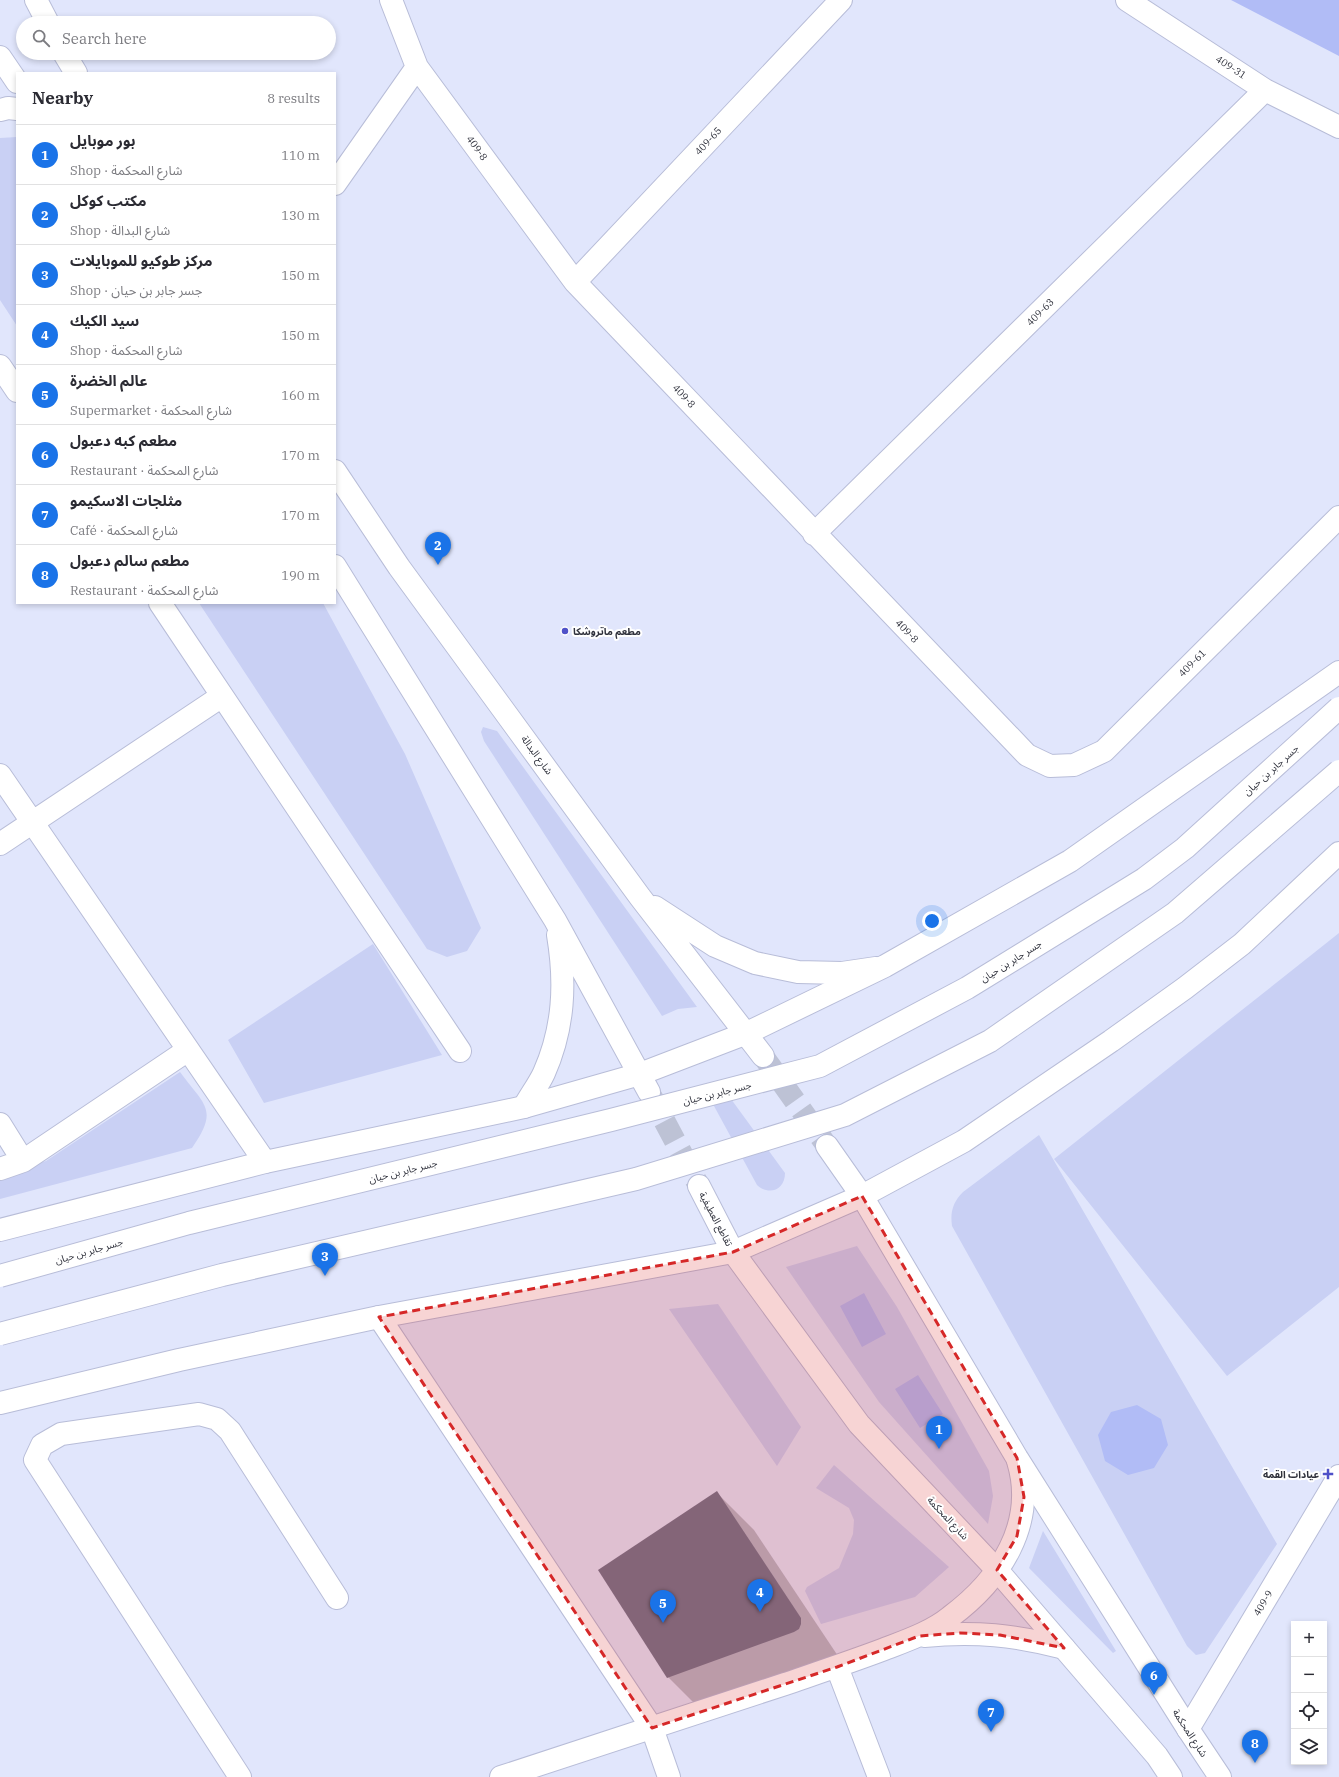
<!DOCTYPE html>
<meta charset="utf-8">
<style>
body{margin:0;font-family:"IBM Plex Serif","Noto Sans Arabic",serif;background:#f7f7f7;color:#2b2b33}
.controls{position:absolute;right:12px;bottom:12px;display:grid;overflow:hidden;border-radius:0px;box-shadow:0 2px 6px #0003}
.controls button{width:36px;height:36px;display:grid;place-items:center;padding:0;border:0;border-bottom:1px solid #e1e1e2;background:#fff;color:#2b2b33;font:20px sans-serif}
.you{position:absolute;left:932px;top:921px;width:14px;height:14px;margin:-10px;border:3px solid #fff;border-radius:50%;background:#1a73e8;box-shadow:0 0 0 6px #1a73e833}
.badge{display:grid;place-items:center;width:26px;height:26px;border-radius:50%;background:#1a73e8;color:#fff;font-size:13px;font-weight:700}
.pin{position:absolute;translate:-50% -33px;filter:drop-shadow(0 1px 2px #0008)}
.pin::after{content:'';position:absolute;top:21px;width:14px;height:12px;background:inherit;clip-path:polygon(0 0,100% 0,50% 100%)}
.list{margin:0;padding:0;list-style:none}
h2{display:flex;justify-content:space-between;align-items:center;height:52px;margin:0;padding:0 16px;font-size:17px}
h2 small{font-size:13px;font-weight:400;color:#7c7c81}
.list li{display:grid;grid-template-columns:26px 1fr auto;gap:12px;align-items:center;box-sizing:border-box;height:60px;padding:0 16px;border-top:1px solid #e1e1e2}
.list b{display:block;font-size:15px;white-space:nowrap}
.list p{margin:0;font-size:13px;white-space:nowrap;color:#7c7c81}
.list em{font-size:13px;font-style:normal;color:#7c7c81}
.icon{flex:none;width:22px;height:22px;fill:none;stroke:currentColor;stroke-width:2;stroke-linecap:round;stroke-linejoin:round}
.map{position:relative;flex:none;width:1339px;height:1777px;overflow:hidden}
.search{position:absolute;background:#fff;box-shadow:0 2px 6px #0003;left:16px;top:16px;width:320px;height:44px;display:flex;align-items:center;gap:10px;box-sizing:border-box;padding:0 14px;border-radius:22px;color:#7c7c81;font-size:15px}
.panel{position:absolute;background:#fff;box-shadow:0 2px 6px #0003;left:16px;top:72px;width:320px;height:532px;border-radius:0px}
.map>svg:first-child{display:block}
.green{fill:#c9d0f4}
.water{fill:#b1bcf6}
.shadow{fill:#0003}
.building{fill:#70758d}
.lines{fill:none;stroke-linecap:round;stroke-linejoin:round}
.secondary-tunnel{stroke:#bdc2d5;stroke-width:22;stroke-dasharray:22 11;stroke-linecap:butt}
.street-casing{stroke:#b8bdd8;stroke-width:24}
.secondary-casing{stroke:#b8bdd8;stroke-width:24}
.primary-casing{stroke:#b8bdd8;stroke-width:24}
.street{stroke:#fff;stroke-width:22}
.secondary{stroke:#fff;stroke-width:22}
.primary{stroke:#fff;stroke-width:22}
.primary-bridge-casing{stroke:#b8bdd8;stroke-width:24;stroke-linecap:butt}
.primary-bridge{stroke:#fff;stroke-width:22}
.marked{fill:#d62828;fill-opacity:0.2;stroke:#d62828;stroke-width:3;stroke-dasharray:8 5;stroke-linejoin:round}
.poi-dot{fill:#4f51c8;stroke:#fff;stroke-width:1.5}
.labels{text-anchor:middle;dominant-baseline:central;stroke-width:4;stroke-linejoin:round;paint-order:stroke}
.street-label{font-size:10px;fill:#2e303b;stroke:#fff}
.poi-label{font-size:10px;font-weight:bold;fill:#2e303b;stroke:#fff;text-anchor:start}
</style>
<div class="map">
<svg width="1339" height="1777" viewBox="0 0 1339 1777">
<rect width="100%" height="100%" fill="#e1e6fc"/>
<!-- green -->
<path class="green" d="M17 137V326L0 300V138Z
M199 603H323L405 754 481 928 467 951 447 957 427 949Z
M483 727 497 731 697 1007 678 1009 662 1016 484 741 481 732Z
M1339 933V1287L1227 1376 1054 1159Z
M373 944 442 1055 264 1103 228 1040Z
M180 1072C205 1106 219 1109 192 1148L0 1199V1176L46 1161Z
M723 1088 785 1173C785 1190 769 1196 757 1185L708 1095Z
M1039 1135 1277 1544 1205 1653 1196 1655 1187 1646 952 1226C950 1212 953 1202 963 1192Z
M857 1246 897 1307 989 1471 993 1496 988 1524 879 1402 786 1267Z
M718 1304 801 1427 777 1466 669 1309Z
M834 1465 949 1567 915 1597 821 1624 805 1591 807 1587 839 1568 853 1534 854 1520 849 1508 816 1488Z
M1043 1531 1116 1651 1113 1653 1029 1568Z"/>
<!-- water -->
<path class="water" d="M1231 0H1339V56Z
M864 1293 886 1334 862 1347 840 1306Z
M918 1375 943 1414 920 1428 895 1389Z
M1137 1405 1161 1419 1168 1445 1154 1468 1128 1475 1105 1461 1098 1435 1111 1412Z"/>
<!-- shadow -->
<path class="shadow" d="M716 1492 754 1530 838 1656 706 1715 668 1677Z"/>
<!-- building -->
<path class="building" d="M717 1491 801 1618V1624L799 1629 794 1632 667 1678 598 1570Z"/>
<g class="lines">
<!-- secondary-tunnel -->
<path class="secondary-tunnel" d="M763 1056 827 1146
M649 1092 699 1186"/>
<defs>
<path id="street" d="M391 0 417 67 575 282 1027 755 1050 766 1074 765 1104 751 1339 517
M1127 0 1265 90 1339 127
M0 110 8 108 17 109
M335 184 417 67
M575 282 841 0
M0 366 17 391
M814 534 1265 90
M160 603 460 1051
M0 775 265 1162
M0 844 222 696
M0 1124 23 1161
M0 1169 23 1161 188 1050
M379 1317 652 1728 669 1777
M924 1636C974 1631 1016 1635 1064 1648
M837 1667 879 1777
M1188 1729 1339 1476
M240 1777 35 1460 42 1445 61 1434 199 1414 217 1419 230 1431 337 1598
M501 1777C595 1746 690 1715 785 1684 817 1673 850 1662 882 1650 905 1641 930 1633 950 1617 1000 1580 1037 1524 1018 1461"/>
<path id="secondary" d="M36 0 48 23
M64 53 76 73
M0 57 17 82
M335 471 399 567 640 897 763 1056
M335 566 555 920 649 1092
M655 907 715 946 755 963 798 972 842 973 876 968
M524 1107C530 1096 539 1084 544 1073 564 1028 566 983 558 935
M827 1146 862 1196 1017 1458 1188 1729 1220 1777
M699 1186 733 1252 859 1424 997 1570 1157 1756 1171 1777"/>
<path id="primary" d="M0 1230 265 1162 524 1107 640 1074 747 1033 885 966 1070 861 1339 672
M0 1403 179 1360 379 1317 733 1252 862 1196 964 1141 1111 1041 1185 988 1242 944 1339 853"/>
</defs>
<!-- street casing -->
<use href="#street" class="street-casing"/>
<!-- secondary casing -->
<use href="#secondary" class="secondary-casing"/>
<!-- primary casing -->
<use href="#primary" class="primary-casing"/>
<!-- street -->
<use href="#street" class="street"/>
<!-- secondary -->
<use href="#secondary" class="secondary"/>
<!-- primary -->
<use href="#primary" class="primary"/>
<defs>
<path id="primary-bridge" d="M0 1276 189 1223 611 1120 820 1066 967 988 1144 879 1185 848 1339 708
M0 1334 222 1275 636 1179 845 1115 990 1041 1175 913 1339 771"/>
</defs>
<!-- primary-bridge casing -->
<use href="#primary-bridge" class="primary-bridge-casing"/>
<!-- primary-bridge -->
<use href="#primary-bridge" class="primary-bridge"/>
</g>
<!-- marked area -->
<path class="marked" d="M862 1196 1017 1458 1024 1497 1017 1536 997 1570 1064 1648 1000 1635 960 1633 919 1636 837 1667 652 1728 379 1317 733 1252Z"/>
<!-- markers -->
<g class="poi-dot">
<circle cx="565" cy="631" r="4"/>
<path d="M1326 1468h4v4h4v4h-4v4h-4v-4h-4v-4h4z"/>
</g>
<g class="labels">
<!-- street labels -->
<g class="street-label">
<text transform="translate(1231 67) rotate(33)">409-31</text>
<text transform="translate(708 141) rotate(-47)">409-65</text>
<text transform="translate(477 148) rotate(54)">409-8</text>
<text transform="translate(1040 312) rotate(-45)">409-63</text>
<text transform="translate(684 396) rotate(47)">409-8</text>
<text transform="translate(907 631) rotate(46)">409-8</text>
<text transform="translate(1192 663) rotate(-45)">409-61</text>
<text transform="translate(537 755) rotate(54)">شارع البدالة</text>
<text transform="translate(1271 770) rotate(-42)">جسر جابر بن حيان</text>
<text transform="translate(1011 961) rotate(-32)">جسر جابر بن حيان</text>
<text transform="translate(717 1093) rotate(-14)">جسر جابر بن حيان</text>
<text transform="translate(403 1171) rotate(-14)">جسر جابر بن حيان</text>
<text transform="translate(716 1219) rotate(62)">تقاطع العطيفية</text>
<text transform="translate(89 1251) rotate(-16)">جسر جابر بن حيان</text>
<text transform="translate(948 1518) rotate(47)">شارع المحكمة</text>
<text transform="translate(1263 1603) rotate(-59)">409-9</text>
<text transform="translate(1190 1733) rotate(57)">شارع المحكمة</text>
</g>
<!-- poi labels -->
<g class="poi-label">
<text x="573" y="631">مطعم ماتروشكا</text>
<text x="1319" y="1474" text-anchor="end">عيادات القمة</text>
</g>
</g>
</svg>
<div class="controls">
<button>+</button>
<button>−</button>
<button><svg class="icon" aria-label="locate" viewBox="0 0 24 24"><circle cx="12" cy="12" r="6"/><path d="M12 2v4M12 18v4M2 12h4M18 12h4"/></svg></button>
<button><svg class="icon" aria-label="layers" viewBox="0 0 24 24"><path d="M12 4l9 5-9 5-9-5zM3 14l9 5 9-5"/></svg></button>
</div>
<div class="you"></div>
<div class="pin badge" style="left:939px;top:1449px">1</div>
<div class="pin badge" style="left:438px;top:565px">2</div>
<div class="pin badge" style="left:325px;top:1276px">3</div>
<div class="pin badge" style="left:760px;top:1612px">4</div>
<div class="pin badge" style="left:663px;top:1623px">5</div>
<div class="pin badge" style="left:1154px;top:1695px">6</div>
<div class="pin badge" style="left:991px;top:1732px">7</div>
<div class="pin badge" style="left:1255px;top:1763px">8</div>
<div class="search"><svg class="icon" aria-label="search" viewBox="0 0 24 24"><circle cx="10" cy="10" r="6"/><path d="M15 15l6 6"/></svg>Search here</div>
<section class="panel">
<h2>Nearby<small>8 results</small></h2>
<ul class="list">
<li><span class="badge">1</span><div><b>بور موبايل</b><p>Shop · شارع المحكمة</p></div><em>110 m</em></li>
<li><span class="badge">2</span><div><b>مكتب كوكل</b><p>Shop · شارع البدالة</p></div><em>130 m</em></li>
<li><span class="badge">3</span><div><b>مركز طوكيو للموبايلات</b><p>Shop · جسر جابر بن حيان</p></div><em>150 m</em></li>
<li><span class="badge">4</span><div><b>سيد الكيك</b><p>Shop · شارع المحكمة</p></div><em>150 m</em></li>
<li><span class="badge">5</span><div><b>عالم الخضرة</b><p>Supermarket · شارع المحكمة</p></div><em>160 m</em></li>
<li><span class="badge">6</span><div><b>مطعم كبه دعبول</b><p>Restaurant · شارع المحكمة</p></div><em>170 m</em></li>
<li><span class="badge">7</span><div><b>مثلجات الاسكيمو</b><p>Café · شارع المحكمة</p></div><em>170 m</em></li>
<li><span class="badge">8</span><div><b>مطعم سالم دعبول</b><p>Restaurant · شارع المحكمة</p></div><em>190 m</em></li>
</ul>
</section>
</div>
